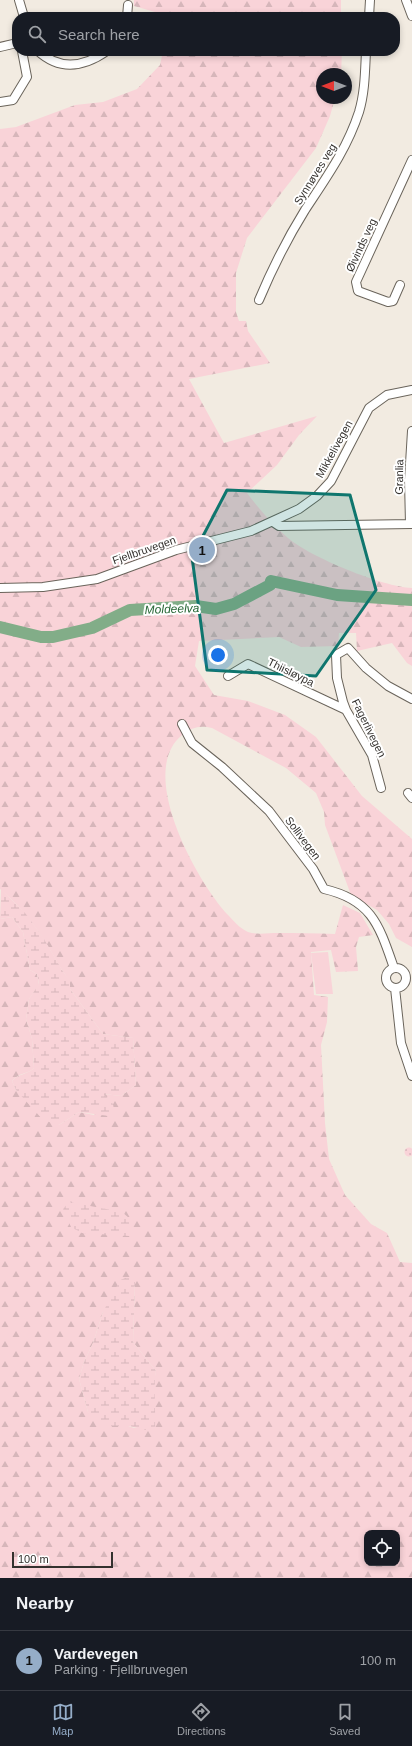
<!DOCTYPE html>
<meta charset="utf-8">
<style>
body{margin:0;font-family:Helvetica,sans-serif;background:#242831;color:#f1f3f6}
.controls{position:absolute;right:12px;bottom:12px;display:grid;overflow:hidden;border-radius:8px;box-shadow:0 2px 6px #0003}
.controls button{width:36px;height:36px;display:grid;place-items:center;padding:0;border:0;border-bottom:1px solid #363941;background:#171b24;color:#f1f3f6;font:20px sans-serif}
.compass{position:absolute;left:316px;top:68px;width:36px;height:36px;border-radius:50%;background:#171b24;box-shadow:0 2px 6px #0003;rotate:270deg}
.scale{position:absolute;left:12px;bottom:10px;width:101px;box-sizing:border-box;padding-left:4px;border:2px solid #34312e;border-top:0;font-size:11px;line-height:14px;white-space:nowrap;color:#34312e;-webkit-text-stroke:3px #fff;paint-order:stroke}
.you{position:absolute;left:218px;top:655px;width:14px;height:14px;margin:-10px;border:3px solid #fff;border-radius:50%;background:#1a73e8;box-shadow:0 0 0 6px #1a73e833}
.badge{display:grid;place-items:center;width:26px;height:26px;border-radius:50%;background:#95adc8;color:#111;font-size:13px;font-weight:700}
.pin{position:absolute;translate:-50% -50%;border:2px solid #fff;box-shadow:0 1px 4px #0006}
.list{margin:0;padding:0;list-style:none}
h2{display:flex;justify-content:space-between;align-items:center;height:52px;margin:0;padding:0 16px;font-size:17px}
h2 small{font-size:13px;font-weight:400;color:#9ea1a6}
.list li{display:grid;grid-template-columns:26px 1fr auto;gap:12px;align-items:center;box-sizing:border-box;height:60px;padding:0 16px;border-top:1px solid #363941}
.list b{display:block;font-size:15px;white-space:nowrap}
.list p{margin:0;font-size:13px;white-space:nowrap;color:#9ea1a6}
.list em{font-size:13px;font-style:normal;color:#9ea1a6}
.icon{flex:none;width:22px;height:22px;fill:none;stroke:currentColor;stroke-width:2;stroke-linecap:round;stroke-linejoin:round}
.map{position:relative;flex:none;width:412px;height:1578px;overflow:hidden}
.search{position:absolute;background:#171b24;box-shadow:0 2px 6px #0003;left:12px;right:12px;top:12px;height:44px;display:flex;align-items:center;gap:10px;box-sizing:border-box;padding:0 14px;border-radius:16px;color:#9ea1a6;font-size:15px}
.sheet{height:112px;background:#171b24}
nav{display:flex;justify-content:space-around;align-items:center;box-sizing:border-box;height:56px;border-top:1px solid #363941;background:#171b24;font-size:11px;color:#9ea1a6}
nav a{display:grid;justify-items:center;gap:2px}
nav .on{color:#95adc8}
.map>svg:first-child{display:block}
.grass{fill:#f9d3d8}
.forest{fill:url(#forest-firs);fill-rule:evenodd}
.wetland{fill:url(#wetland-marsh)}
.park{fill:url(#park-dots)}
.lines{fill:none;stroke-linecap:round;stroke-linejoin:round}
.river{stroke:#82ad88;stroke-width:12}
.minor-casing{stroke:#6a645b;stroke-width:10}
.minor{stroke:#fff;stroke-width:8}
.marked{fill:#0f766e;fill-opacity:0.2;stroke:#0f766e;stroke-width:3;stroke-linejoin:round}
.labels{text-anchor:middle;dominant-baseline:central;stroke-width:4;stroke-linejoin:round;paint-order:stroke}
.street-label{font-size:11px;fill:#34312e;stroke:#fff}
.water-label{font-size:12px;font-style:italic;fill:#266635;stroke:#fff}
</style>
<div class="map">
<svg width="412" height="1578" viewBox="0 0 412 1578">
<defs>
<pattern id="forest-firs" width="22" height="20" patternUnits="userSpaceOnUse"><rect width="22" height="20" fill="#f9d3d8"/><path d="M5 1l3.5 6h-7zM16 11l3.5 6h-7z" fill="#d6b6ba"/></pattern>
<pattern id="wetland-marsh" width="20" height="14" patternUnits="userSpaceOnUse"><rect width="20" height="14" fill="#f9d3d8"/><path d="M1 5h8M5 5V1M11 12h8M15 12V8" fill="none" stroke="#d6b6ba"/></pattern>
<pattern id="park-dots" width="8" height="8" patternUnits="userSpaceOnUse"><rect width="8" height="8" fill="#f9d3d8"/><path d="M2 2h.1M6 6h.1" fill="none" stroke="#d6b6ba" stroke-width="1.8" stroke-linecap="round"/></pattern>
</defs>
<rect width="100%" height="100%" fill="#f2ebe1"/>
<!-- grass -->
<path class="grass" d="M328 952 333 994H316L311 953Z"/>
<!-- forest -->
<path class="forest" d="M134 0H341V17H162V14L134 6Z
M163 51H342L341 74H322V98H335L330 116 316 148 247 238 236 273V312L239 321H246L248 331 270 363 189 379 224 443 317 416 299 435 277 465 247 493C259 509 273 525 288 538 310 557 383 587 412 588V666L407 663 392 643 357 651 356 633H339L338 646 301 647 279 637 199 641 195 666 214 695 248 701 285 715 316 737 362 796 412 839V947L396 938 389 924 377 910 351 895 325 825 324 812 316 793 286 768 212 728C200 725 192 727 182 735 136 773 197 881 227 914 233 920 239 928 248 932 256 935 268 933 278 933 297 933 316 933 335 934L343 905 360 913 373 935 359 937 356 947 358 971 336 972 331 950 311 952 314 995 328 997 327 1022 321 1045 325 1123 329 1159 345 1195 371 1224 387 1233 400 1262 412 1263V1578H0V919L12 917 23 932 30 970 37 974 39 985 29 999 26 1019 32 1039 34 1068C27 1075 19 1072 12 1081L16 1090 59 1125 79 1112 94 1115 104 1094 121 1096 136 1085 133 1038 103 1034 70 989C70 979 65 975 60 967 44 938 26 910 0 889V129L16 127 75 105 103 102 137 89 160 65ZM135 1283 133 1342 156 1371 153 1387 155 1427 134 1428 88 1412 79 1379 84 1362 93 1343 103 1312ZM367 1533H397V1563H367Z"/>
<!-- wetland -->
<path class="wetland" d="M1 889 26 914 44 939 62 970 70 981V989L103 1034 133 1038 136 1085 121 1096 104 1094 113 1104 114 1110 109 1116 79 1112 59 1125 43 1120 16 1090 12 1081C19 1073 27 1075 34 1068L32 1039 26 1019 29 999 39 984 37 974 30 970 23 932 12 917 0 919Z
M69 1202 122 1212 129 1218 131 1234 129 1236 82 1233 71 1227 63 1209Z
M128 1277 135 1282 133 1342 156 1371C153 1390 156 1408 155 1427L150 1431 129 1426H103L96 1422 88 1412 79 1379 84 1362 93 1343 103 1312 120 1280Z"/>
<!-- park -->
<path class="park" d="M404.5 1152a4.5 4.5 0 1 1 9 0a4.5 4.5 0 1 1-9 0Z"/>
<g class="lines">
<!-- river -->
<path class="river" d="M0 627 41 637H53L92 628 130 610 196 606 216 609 234 604 270 585 271 581 337 595 412 600"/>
<defs>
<path id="minor" d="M19 0 24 17
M406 0 412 16
M127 17 128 5
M369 17 370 0
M0 47 17 43
M38 51C60 71 84 67 107 51
M0 102 13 100 27 77 22 51
M400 285 393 301 388 302 358 291 356 282 412 160
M259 300C272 269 287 239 305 210 326 178 347 149 359 112 365 92 365 71 366 51
M273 522 279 526 412 524
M410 524 409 480 412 431
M0 588 43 587 97 579 176 550 251 531 299 509 317 496 331 481 369 408 387 395 412 390
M228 676 248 664 346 710
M182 724 192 743 222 767 269 811 313 869 324 889C372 900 379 925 394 968
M381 788 372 755 346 710 343 702 337 678 336 655 348 648 366 668 388 686 412 699
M408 793 412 798
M386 978a10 10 0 1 1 20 0a10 10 0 1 1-20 0Z
M395 988 401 1043 412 1076"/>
</defs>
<!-- minor casing -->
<use href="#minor" class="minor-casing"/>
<!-- minor -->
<use href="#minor" class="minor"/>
</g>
<!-- marked area -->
<path class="marked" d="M227 490 350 495 376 590 316 676 207 670 192 557Z"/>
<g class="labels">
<!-- street labels -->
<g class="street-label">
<text transform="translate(315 174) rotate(-58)">Synnøves veg</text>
<text transform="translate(361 245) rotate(-65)">Øivinds veg</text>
<text transform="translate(334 449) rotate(-61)">Mikkelivegen</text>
<text transform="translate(399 477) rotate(-89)">Granlia</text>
<text transform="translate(144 550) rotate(-19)">Fjellbruvegen</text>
<text transform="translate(291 672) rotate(26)">Thiisløypa</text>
<text transform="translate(369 728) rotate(64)">Fagerlivegen</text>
<text transform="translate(303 838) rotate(53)">Sollivegen</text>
</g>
<!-- water labels -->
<g class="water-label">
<text transform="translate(172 609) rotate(-2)">Moldeelva</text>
</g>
</g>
</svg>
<div class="controls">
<button><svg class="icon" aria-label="locate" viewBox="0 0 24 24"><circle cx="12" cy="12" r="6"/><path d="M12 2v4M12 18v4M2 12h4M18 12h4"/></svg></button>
</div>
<svg class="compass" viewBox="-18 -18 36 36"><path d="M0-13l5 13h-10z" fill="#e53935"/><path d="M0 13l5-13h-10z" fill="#9ea1a6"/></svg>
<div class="scale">100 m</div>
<div class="you"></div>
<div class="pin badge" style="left:202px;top:550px">1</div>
<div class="search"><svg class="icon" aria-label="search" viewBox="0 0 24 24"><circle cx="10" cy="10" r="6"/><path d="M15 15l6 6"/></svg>Search here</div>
</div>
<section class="sheet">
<h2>Nearby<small></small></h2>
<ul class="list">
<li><span class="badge">1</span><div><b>Vardevegen</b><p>Parking · Fjellbruvegen</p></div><em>100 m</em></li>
</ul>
</section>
<nav>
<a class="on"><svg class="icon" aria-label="map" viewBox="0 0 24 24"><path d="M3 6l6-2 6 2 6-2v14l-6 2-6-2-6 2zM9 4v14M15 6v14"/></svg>Map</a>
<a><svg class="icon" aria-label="directions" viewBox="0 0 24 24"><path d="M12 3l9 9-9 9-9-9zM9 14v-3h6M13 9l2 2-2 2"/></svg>Directions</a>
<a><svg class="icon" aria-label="saved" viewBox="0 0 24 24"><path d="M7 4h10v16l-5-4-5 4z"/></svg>Saved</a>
</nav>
